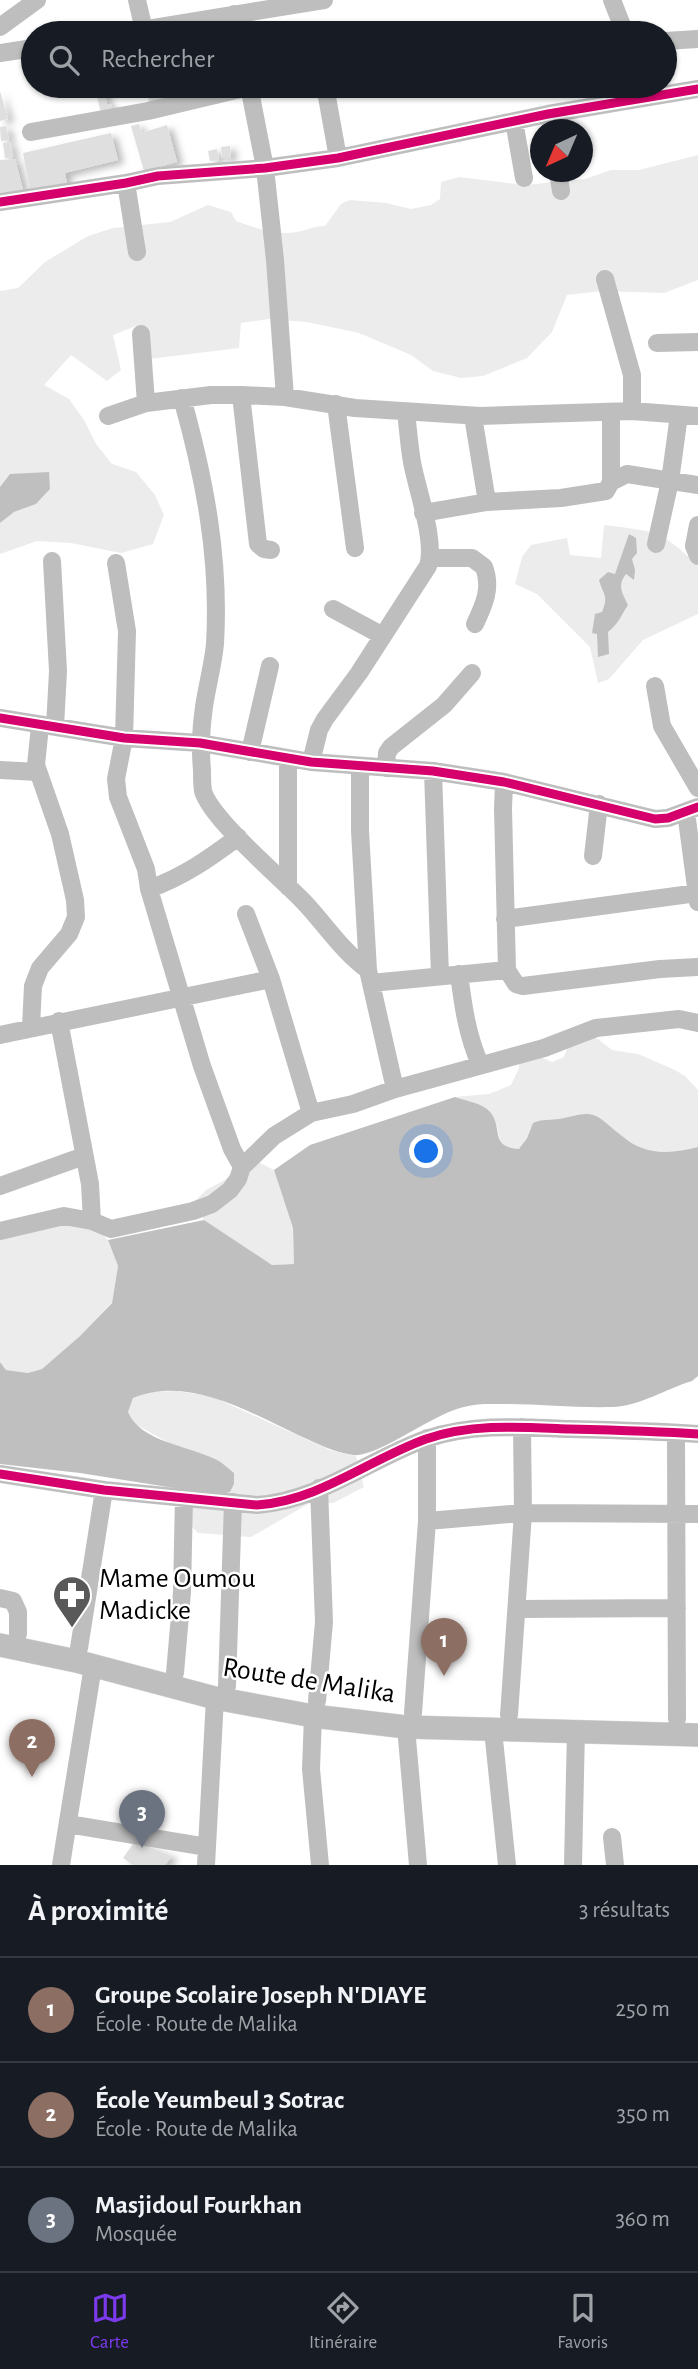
<!DOCTYPE html>
<html lang="fr">
<meta charset="utf-8">
<style>
body{margin:0;font-family:"Alegreya Sans",sans-serif;background:#20242c;color:#f1f3f6}
.compass{position:absolute;left:530px;top:119px;width:63px;height:63px;border-radius:50%;background:#171b24;box-shadow:0 2px 5px #0004;rotate:224deg}
.you{position:absolute;left:427px;top:1152px;width:24px;height:24px;margin:-18px;border:5px solid #fff;border-radius:50%;background:#1a73e8;box-shadow:0 0 0 10px #1a73e833}
.badge{display:grid;place-items:center;width:46px;height:46px;border-radius:50%;background:#7c3aed;color:#fff;font-size:23px;font-weight:700}
.pin{position:absolute;translate:-50% -58px;filter:drop-shadow(0 2px 4px #0008)}
.pin::after{content:'';position:absolute;top:37px;width:24px;height:21px;background:inherit;clip-path:polygon(0 0,100% 0,50% 100%)}
.list{margin:0;padding:0;list-style:none}
h2{display:flex;justify-content:space-between;align-items:center;height:91px;margin:0;padding:0 28px;font-size:30px}
h2 small{font-size:23px;font-weight:400;color:#9ea1a6}
.list li{display:grid;grid-template-columns:46px 1fr auto;gap:21px;align-items:center;box-sizing:border-box;height:105px;padding:0 28px;border-top:2px solid #363941}
.list b{display:block;font-size:26px;white-space:nowrap}
.list p{margin:0;font-size:23px;white-space:nowrap;color:#9ea1a6}
.list em{font-size:23px;font-style:normal;color:#9ea1a6}
.icon{flex:none;width:38px;height:38px;fill:none;stroke:currentColor;stroke-width:2;stroke-linecap:round;stroke-linejoin:round}
.map{position:relative;flex:none;width:698px;height:1865px;overflow:hidden}
.search{position:absolute;background:#171b24;box-shadow:0 2px 5px #0004;left:21px;right:21px;top:21px;height:77px;display:flex;align-items:center;gap:18px;box-sizing:border-box;padding:0 24px;border-radius:38px;color:#9ea1a6;font-size:26px}
.sheet{height:406px;background:#171b24}
nav{display:flex;justify-content:space-around;align-items:center;box-sizing:border-box;height:98px;border-top:2px solid #363941;background:#171b24;font-size:19px;color:#9ea1a6}
nav a{display:grid;justify-items:center;gap:4px}
nav .on{color:#7c3aed}
.map>svg:first-child{display:block}
.green{fill:#ececec}
.water{fill:#bfbfbf}
.building{fill:#dfdfdf;filter:url(#shadow)}
.lines{fill:none;stroke-linecap:round;stroke-linejoin:round}
.major-casing{stroke:#dbdbdb;stroke-width:24}
.minor{stroke:#bebebe;stroke-width:18}
.major{stroke:#bebebe;stroke-width:23}
.cycleway-casing{stroke:#fff;stroke-width:13}
.cycleway{stroke:#d6006c;stroke-width:9}
.labels{text-anchor:middle;dominant-baseline:central;stroke-width:5;stroke-linejoin:round;paint-order:stroke}
.poi-label{font-size:28px;fill:#000;stroke:#fff;text-anchor:start}
.street-label{font-size:28px;fill:#000;stroke:#fff}
</style>
<div class="map">
<svg width="698" height="1865" viewBox="0 0 698 1865">
<defs>
<filter id="shadow"><feDropShadow dx="6" dy="3.5" stdDeviation="3.5" flood-color="#0004"/></filter>
</defs>
<rect width="100%" height="100%" fill="#fff"/>
<!-- green -->
<path class="green" d="M698 155V280L664 293 601 291 567 295 552 332 527 358 483 376 461 378 433 371 411 355 359 333 307 322 269 319 241 323 239 348 141 360 136 326 113 335 121 370 107 381 71 355 44 385 69 399 84 420 96 444 112 464 136 472 155 495 164 515 153 544 121 553 71 543 37 541 0 554V523L14 512 36 504 50 489 48 472 38 474 0 487V291L18 288 45 262 88 236 113 228 170 222 208 205 231 212 236 221C255 228 277 236 297 232 308 230 314 226 325 226L341 204 350 200 386 203 411 209 431 205 440 199 441 182 459 177 524 185 585 179 611 170H639Z
M604 525C653 531 662 530 698 566V614L643 640 609 679 598 683 590 647 537 594 515 584 522 557 531 545 567 538 570 555 601 558Z
M574 1030 598 1039 612 1050 638 1054 675 1070 685 1076 698 1090V1147C670 1154 646 1156 622 1137 610 1127 600 1119 585 1115 577 1113 567 1118 559 1119 549 1120 541 1119 533 1123L527 1137 519 1150C492 1147 504 1134 493 1119 483 1105 470 1102 455 1097L489 1094 511 1085 519 1068V1051L529 1052 552 1062 564 1057Z
M258 1162 274 1170 293 1228 294 1264 272 1265 241 1247 204 1220 193 1203 206 1190Z
M91 1223 108 1240 118 1266 112 1302 80 1336 42 1369 28 1373 6 1370 0 1362V1226Z
M176 1391 211 1396 330 1450 356 1456 364 1487 333 1503H310L251 1537 198 1533 181 1516 180 1490 218 1495 229 1492 234 1484 162 1439 133 1423 128 1412 133 1398 146 1392Z"/>
<!-- water -->
<path class="water" d="M49 472 50 489 36 504 14 512 0 523V487L10 474Z
M629 534 636 538 637 553 632 559 635 570 634 580 626 574C617 585 622 593 628 605 620 617 619 623 608 632L609 654 598 657 597 634 592 633 595 614 602 612C609 595 603 595 599 580L608 572 615 574Z
M455 1097C466 1101 483 1103 491 1113 503 1130 490 1147 519 1149L527 1138 533 1123C541 1119 550 1120 559 1119 572 1117 584 1111 596 1116 606 1121 613 1130 622 1136 645 1156 670 1154 698 1147V1376L692 1381C666 1389 640 1406 612 1407 577 1408 541 1404 506 1404 492 1404 477 1403 464 1407 434 1413 377 1458 353 1455 333 1452 316 1443 298 1435 249 1412 188 1375 133 1398L128 1412C140 1442 190 1446 217 1460 223 1463 229 1469 234 1473V1484L230 1492 218 1495 80 1473 0 1464V1362L6 1370 28 1373 42 1369 80 1336 112 1303 118 1266 108 1240 204 1220 272 1265 294 1264 293 1228 274 1170 310 1145Z"/>
<!-- building -->
<path class="building" d="M95 86H103L107 104H111L113 111 101 114Z
M146 86H170L172 96 149 102Z
M0 91 8 119 0 121Z
M139 124 141 133 167 125 177 162 144 171 131 126Z
M6 126 9 140 1 141 0 127Z
M111 133 118 160 65 173 67 184 30 191 23 153Z
M10 142 13 158H5L3 143Z
M230 146 231 158H222L221 147Z
M217 149 219 160 210 161 208 151Z
M15 159 23 190 0 193V160Z
M135 1841 172 1856 165 1865H133L123 1858Z"/>
<g class="lines">
<defs>
<path id="major" d="M0 1645 76 1661 215 1698 313 1716 406 1727 698 1735"/>
</defs>
<!-- major casing -->
<use href="#major" class="major-casing"/>
<!-- minor -->
<path class="minor" d="M137 0 144 30
M612 0 625 33
M234 14 238 33
M0 27 37 0
M123 33 324 0
M665 41 698 39
M0 53 33 48
M249 86 265 168 275 260 285 397
M325 86 338 158
M514 121 524 178
M31 132 148 111 253 86
M558 172 561 191
M126 183 137 252
M0 202 126 183 158 176 265 168 338 158 548 114 698 89
M605 279 632 375V411
M141 334 146 403
M657 343 698 342
M241 395 258 544 264 549 271 550
M182 398C205 480 220 559 215 644 213 665 207 686 204 707 201 728 200 749 202 770 202 777 202 785 203 791 211 819 281 878 303 901 325 924 342 951 368 970
M336 404 355 548
M611 413V482
M108 416 146 403 211 395H241L285 397 355 408 480 416 632 411 698 416
M473 416 487 502
M423 513 487 502 561 498 606 491 611 482 627 474 698 485
M698 525 694 546 698 556
M656 544 670 481 679 415
M431 558H472L484 567C492 588 484 605 475 624
M52 561 58 671 55 727
M116 563 127 631 124 738 116 779 118 797 146 869 149 889 202 1066 232 1149 242 1167
M333 609 383 636
M655 686 662 726 698 788
M0 718 124 738 200 743 311 762 433 771 504 782 655 819 668 818 698 807
M250 752 270 666
M311 762 319 730 325 719 359 673 428 566C436 541 417 490 412 462 409 445 408 428 406 412
M360 766V831L368 970 395 1089 544 1048 596 1028 679 1019 698 1023
M386 768 387 753 391 747 444 705 472 673
M0 770 38 772
M433 771 440 976
M504 782 503 809 507 970 516 984 523 986 660 969 698 967
M686 812 698 902
M593 856 599 804
M288 887V758
M149 889C183 877 210 858 238 837
M246 914 271 979 311 1113
M505 919 698 893
M459 974C463 1005 467 1035 480 1064
M371 983 507 970
M59 1021 90 1184 92 1221
M31 1027 33 986 40 968 69 934 76 917 75 900 60 834 36 765 40 726
M0 1035 271 979
M0 1186 84 1156
M0 1231 64 1216 92 1221 111 1229 193 1211 212 1204 230 1190 238 1179 242 1167 274 1136 311 1113 353 1104 395 1089
M676 1433 677 1719
M0 1474 104 1490 257 1505C319 1501 370 1459 426 1439 472 1423 522 1427 569 1429 612 1430 655 1431 698 1434
M427 1521 523 1513 698 1514
M0 1598 13 1601 18 1612V1634
M517 1609 677 1608
M79 1648 104 1490
M175 1673 182 1592 184 1497
M227 1686 233 1502
M317 1701 324 1622 319 1488
M413 1713 427 1521V1438
M509 1715 523 1513 522 1427
M313 1716 311 1769 320 1865
M406 1727 418 1865
M493 1730 507 1865
M68 1824 207 1847
M612 1837 615 1865
M61 1865 93 1666
M206 1865 215 1698
M573 1865 576 1730"/>
<!-- major -->
<use href="#major" class="major"/>
<defs>
<path id="cycleway" d="M0 202 126 183 158 176 265 168 338 158 548 114 698 89
M0 718 124 738 200 743 311 762 433 771 504 782 655 819 668 818 698 807
M0 1474 104 1490 257 1505C319 1501 370 1459 426 1439 472 1423 522 1427 569 1429 612 1430 655 1431 698 1434"/>
</defs>
<!-- cycleway casing -->
<use href="#cycleway" class="cycleway-casing"/>
<!-- cycleway -->
<use href="#cycleway" class="cycleway"/>
</g>
<!-- icons -->
<defs>
<symbol id="pharmacy-pin" viewBox="-11 -11 22 30"><path d="M0 17L-7.5 6A9.5 9.5 0 1 1 7.5 6Z" fill="#595959" stroke="#fff"/><path d="M-2-6h4v4h4v4h-4v4h-4v-4h-4v-4h4Z" fill="#fff"/></symbol>
</defs>
<g fill-rule="evenodd">
<use href="#pharmacy-pin" x="50" y="1573" width="44" height="60"/>
</g>
<g class="labels">
<!-- poi labels -->
<g class="poi-label">
<text x="99" y="1579">Mame Oumou<tspan x="99" dy="32">Madicke</tspan></text>
</g>
<!-- street labels -->
<g class="street-label">
<text transform="translate(309 1681) rotate(9)">Route de Malika</text>
</g>
</g>
</svg>
<svg class="compass" viewBox="-18 -18 36 36"><path d="M0-13l5 13h-10z" fill="#e53935"/><path d="M0 13l5-13h-10z" fill="#9ea1a6"/></svg>
<div class="you"></div>
<div class="pin badge" style="left:444px;top:1676px;background:#8d6e63">1</div>
<div class="pin badge" style="left:32px;top:1777px;background:#8d6e63">2</div>
<div class="pin badge" style="left:142px;top:1848px;background:#6b7280">3</div>
<div class="search"><svg class="icon" aria-label="search" viewBox="0 0 24 24"><circle cx="10" cy="10" r="6"/><path d="M15 15l6 6"/></svg>Rechercher</div>
</div>
<section class="sheet">
<h2>À proximité<small>3 résultats</small></h2>
<ul class="list">
<li><span class="badge" style="background:#8d6e63">1</span><div><b>Groupe Scolaire Joseph N'DIAYE</b><p>École · Route de Malika</p></div><em>250 m</em></li>
<li><span class="badge" style="background:#8d6e63">2</span><div><b>École Yeumbeul 3 Sotrac</b><p>École · Route de Malika</p></div><em>350 m</em></li>
<li><span class="badge" style="background:#6b7280">3</span><div><b>Masjidoul Fourkhan</b><p>Mosquée</p></div><em>360 m</em></li>
</ul>
</section>
<nav>
<a class="on"><svg class="icon" aria-label="map" viewBox="0 0 24 24"><path d="M3 6l6-2 6 2 6-2v14l-6 2-6-2-6 2zM9 4v14M15 6v14"/></svg>Carte</a>
<a><svg class="icon" aria-label="directions" viewBox="0 0 24 24"><path d="M12 3l9 9-9 9-9-9zM9 14v-3h6M13 9l2 2-2 2"/></svg>Itinéraire</a>
<a><svg class="icon" aria-label="saved" viewBox="0 0 24 24"><path d="M7 4h10v16l-5-4-5 4z"/></svg>Favoris</a>
</nav>
